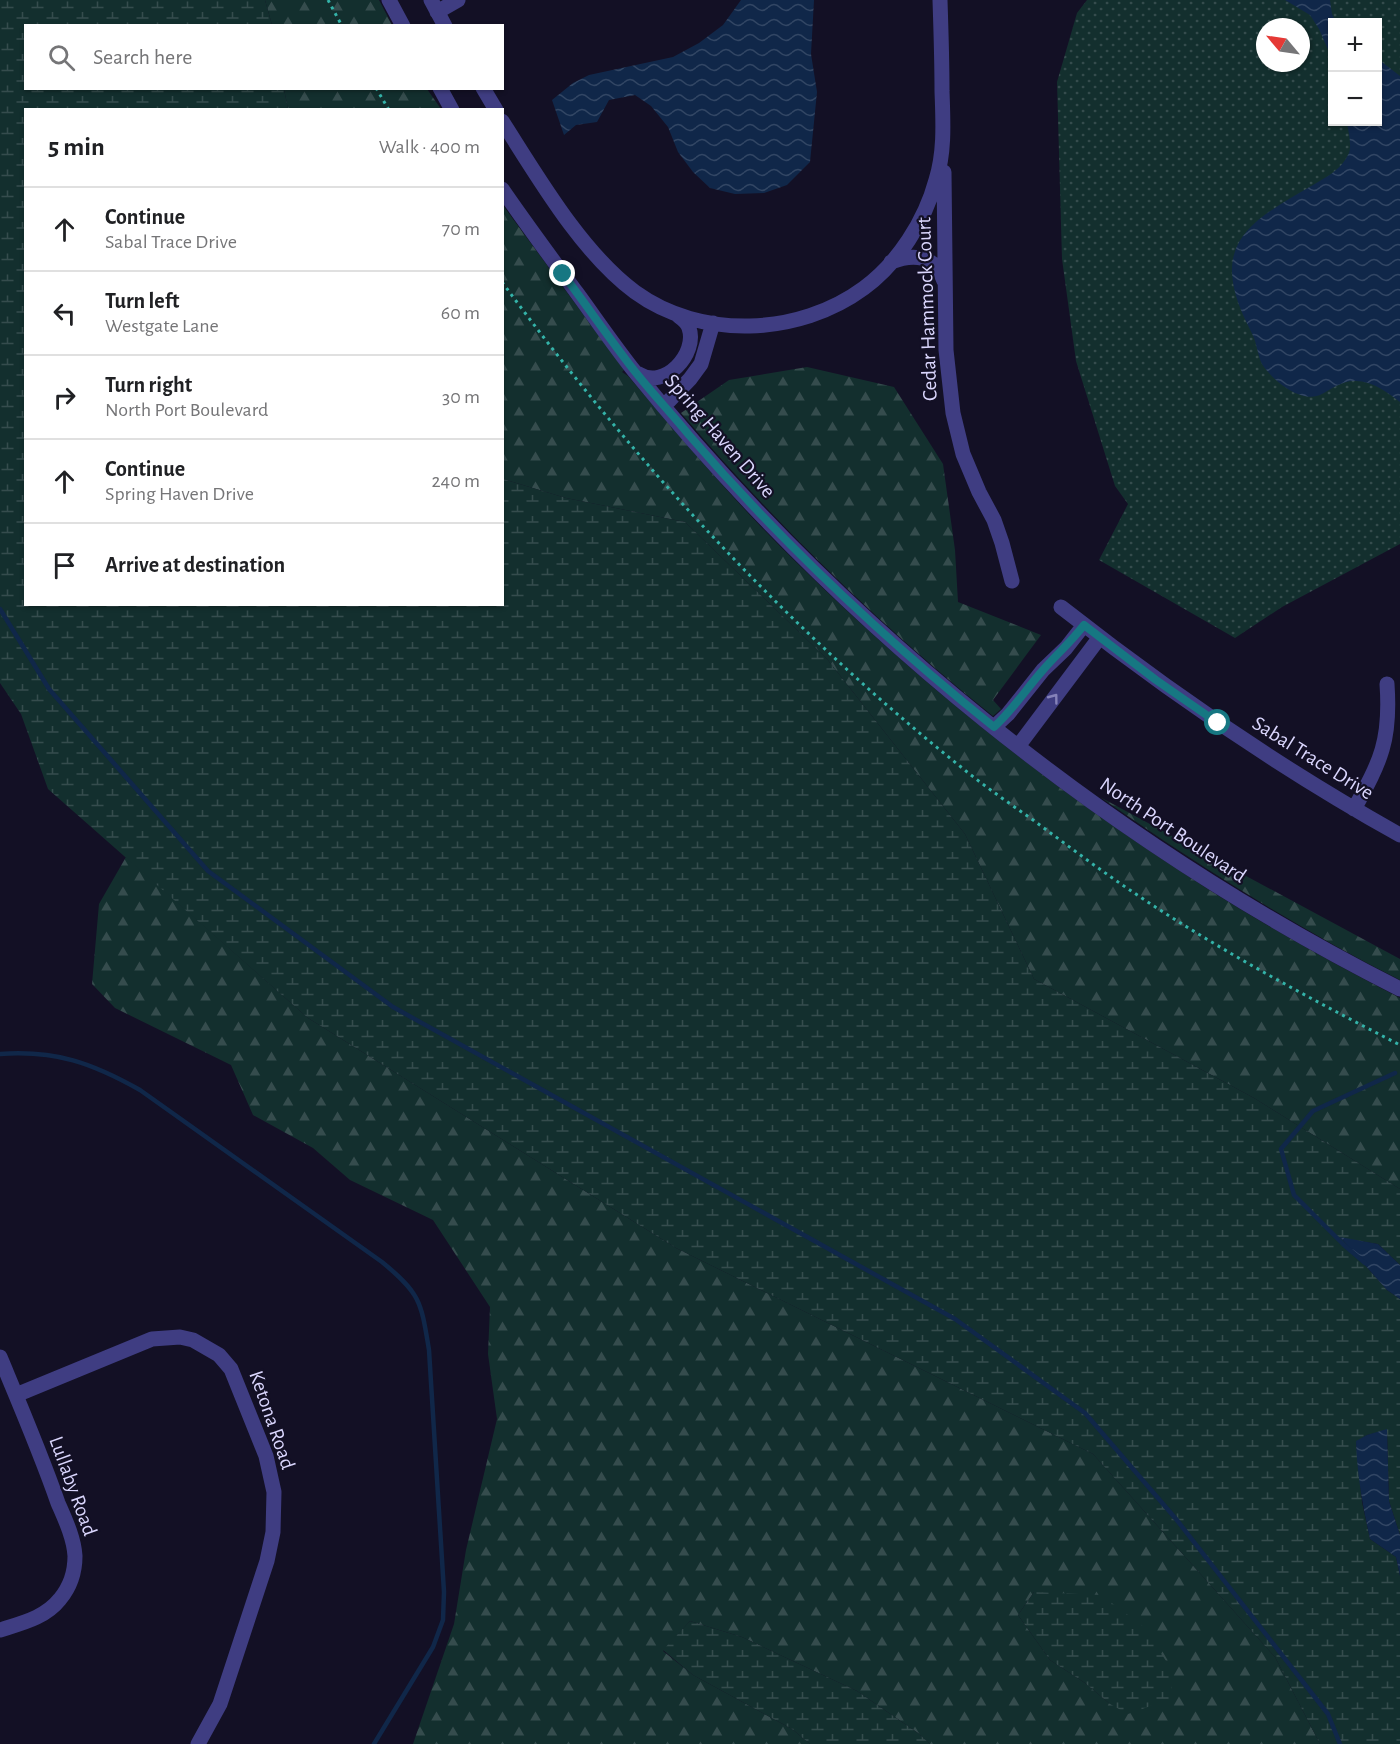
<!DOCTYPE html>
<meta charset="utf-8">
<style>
body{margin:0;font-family:"Alegreya Sans",sans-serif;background:#f2f2f2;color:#202124}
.controls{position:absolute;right:18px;top:18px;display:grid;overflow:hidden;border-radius:0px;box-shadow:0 2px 4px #0004}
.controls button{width:54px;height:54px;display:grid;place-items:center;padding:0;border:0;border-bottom:2px solid #e0e0e0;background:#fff;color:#202124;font:30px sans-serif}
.compass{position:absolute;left:1256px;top:18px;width:54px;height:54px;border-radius:50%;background:#fff;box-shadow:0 2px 4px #0004;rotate:299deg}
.stop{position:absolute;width:18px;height:18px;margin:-14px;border:4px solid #167782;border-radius:50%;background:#fff}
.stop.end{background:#167782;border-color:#fff;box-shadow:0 2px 6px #0008}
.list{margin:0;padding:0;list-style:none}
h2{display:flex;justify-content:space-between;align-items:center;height:78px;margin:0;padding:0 24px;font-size:26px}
h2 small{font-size:20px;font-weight:400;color:#757577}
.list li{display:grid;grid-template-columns:39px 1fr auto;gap:18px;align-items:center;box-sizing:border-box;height:84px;padding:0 24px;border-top:2px solid #e0e0e0}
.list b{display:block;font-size:22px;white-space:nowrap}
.list p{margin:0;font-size:20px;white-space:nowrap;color:#757577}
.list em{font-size:20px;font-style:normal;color:#757577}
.icon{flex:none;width:33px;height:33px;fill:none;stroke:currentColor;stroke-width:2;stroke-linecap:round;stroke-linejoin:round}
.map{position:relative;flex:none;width:1400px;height:1744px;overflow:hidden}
.search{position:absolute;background:#fff;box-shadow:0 2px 4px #0004;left:24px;top:24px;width:480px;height:66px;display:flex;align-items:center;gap:15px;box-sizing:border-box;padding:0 21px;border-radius:0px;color:#757577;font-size:22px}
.panel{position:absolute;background:#fff;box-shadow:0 2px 4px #0004;left:24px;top:108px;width:480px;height:498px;border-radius:0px}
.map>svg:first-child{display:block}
.grass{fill:url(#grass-dots);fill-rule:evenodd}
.forest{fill:url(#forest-firs);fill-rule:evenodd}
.wetland{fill:url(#wetland-marsh)}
.water{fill:url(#water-waves)}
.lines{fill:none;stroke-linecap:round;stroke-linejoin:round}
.stream{stroke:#102749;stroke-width:4.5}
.path{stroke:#34b3a9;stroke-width:3;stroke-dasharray:3 4.5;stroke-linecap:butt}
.minor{stroke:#3f3d82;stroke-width:15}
.oneway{stroke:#8582b9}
.route{stroke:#167782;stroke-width:8}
.labels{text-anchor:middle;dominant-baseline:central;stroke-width:4.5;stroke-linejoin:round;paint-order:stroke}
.street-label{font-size:21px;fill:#dad6fd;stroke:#131025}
</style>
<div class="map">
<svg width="1400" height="1744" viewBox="0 0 1400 1744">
<defs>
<pattern id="grass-dots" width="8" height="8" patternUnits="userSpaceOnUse" patternTransform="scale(1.5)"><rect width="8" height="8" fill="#132f2e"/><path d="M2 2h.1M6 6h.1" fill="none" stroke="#354c4d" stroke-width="1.8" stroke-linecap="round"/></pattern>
<pattern id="forest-firs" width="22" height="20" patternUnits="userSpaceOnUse" patternTransform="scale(1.5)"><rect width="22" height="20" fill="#132f2e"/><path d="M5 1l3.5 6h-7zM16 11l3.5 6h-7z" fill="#354c4d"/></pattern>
<pattern id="wetland-marsh" width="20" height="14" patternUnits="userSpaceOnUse" patternTransform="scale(1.5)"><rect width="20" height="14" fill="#132f2e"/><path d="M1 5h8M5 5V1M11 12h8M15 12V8" fill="none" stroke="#354c4d"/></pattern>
<pattern id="water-waves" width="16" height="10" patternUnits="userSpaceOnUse" patternTransform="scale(1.5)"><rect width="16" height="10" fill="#102749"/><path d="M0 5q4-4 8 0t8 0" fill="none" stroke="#324664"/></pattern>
</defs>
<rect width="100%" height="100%" fill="#131025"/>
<!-- grass -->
<path class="grass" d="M1087 0H1400V544L1282 607 1235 638 1099 560 1128 504 1115 486 1076 361 1062 259 1057 82 1077 13ZM1332 22H1378V122H1332ZM1265 27H1301V63H1265Z"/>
<!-- forest -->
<path class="forest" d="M265 0H379L392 25H272Z
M284 89H427L441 109H288Z
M502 204 624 370 622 372 628 376C682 439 736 504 796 562 974 737 1177 885 1400 998V1189L1254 1098 1034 979 965 834 827 659 685 522 566 498 503 479Z
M807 367 894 387 943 464 955 550 958 602 1041 635 993 700 1001 709 993 716C879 625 776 524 681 413L729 380Z
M1100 797 1400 959V980C1295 927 1196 864 1100 797Z
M126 857 308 1018 676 1248 1093 1454 1275 1657 1320 1744H930L918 1733 857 1691 742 1637 690 1621 663 1651 693 1675 792 1729 810 1744H413L454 1624 466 1550 497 1419 488 1354 490 1307 433 1220 350 1180 313 1148 253 1115 231 1065 115 1008 92 984 99 904ZM1034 1592 1110 1704 1085 1683 1050 1660 1018 1615Z"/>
<!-- wetland -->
<path class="wetland" d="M0 0H265L272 25 26 26V88L284 89 288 109 26 110V604H502L503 479 566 498 685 522 827 659 965 834 1034 979 1254 1098 1400 1189V1265L1378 1244 1341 1238 1387 1290 1400 1299V1535L1389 1501 1387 1430 1367 1435 1356 1442 1362 1502 1370 1539 1396 1557 1400 1576V1744H1320L1275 1657 1093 1454 676 1248 308 1018 48 789 21 714 0 683Z
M1034 1592 1101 1595 1144 1627 1168 1664 1173 1698 1128 1714 1110 1704 1085 1683 1050 1660 1018 1615Z
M690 1621 742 1637 857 1691 918 1733 930 1744H810L792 1729 693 1675 663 1650Z"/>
<!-- water -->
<path class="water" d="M741 0H814L811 54 817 92 810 162 787 185 764 193 735 194 710 188 693 172 678 152 668 127 651 106 635 95 609 100 597 122 576 125 564 135 552 100 573 83 589 75 673 57 699 43 723 25Z
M1285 0H1330L1332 14 1336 22H1332V59L1319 29 1310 15Z
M1378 59 1400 76V402C1387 392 1372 381 1356 381 1344 380 1332 388 1322 394 1302 405 1272 380 1262 364 1258 356 1257 346 1254 338 1251 331 1247 324 1244 317 1210 241 1253 220 1313 185 1328 176 1341 170 1349 153 1352 145 1348 130 1347 122H1378Z
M1340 1237 1378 1244 1400 1265V1299L1387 1290Z
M1387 1429 1389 1501 1400 1535V1576L1396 1557 1370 1539C1363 1507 1357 1475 1356 1441L1367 1435Z"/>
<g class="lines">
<!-- stream -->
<path class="stream" d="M0 609 49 689 208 871 393 1007 955 1319 1085 1413 1176 1519 1328 1714 1340 1744
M0 1054C56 1050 92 1063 140 1090L382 1262C421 1294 421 1302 429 1350L444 1592 443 1620 433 1647 374 1744
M1365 1263 1344 1245 1294 1195 1281 1149 1313 1111 1395 1073"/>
<!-- path -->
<path class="path" d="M328 0 342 26
M376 88 389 110
M502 282C635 463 786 627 961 767 984 786 1009 803 1033 820 1059 839 1085 859 1111 877 1202 941 1301 994 1400 1045"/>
<!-- minor -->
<path class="minor" d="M389 0 403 26
M431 0 445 26
M437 12 458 0
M440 88 452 110
M483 88 496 110
M502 121C538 177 581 252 635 292 701 340 799 336 864 288 898 263 925 221 936 180 945 151 943 121 942 91 942 60 941 30 940 0
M944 172 946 350 953 413 963 454 979 492 994 520 1002 543 1012 581
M502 189C526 224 552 259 577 293 596 319 615 347 635 372 842 627 1107 841 1400 989
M891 262C914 253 935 255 944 281
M639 374C664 390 698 354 689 328 687 321 681 318 676 314
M664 406 690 379 701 364 713 323
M1061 607C1169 692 1280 768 1400 835
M994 727 1008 714 1043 670 1066 648 1084 625
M1019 745 1100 637
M1354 809C1381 761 1391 740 1387 684
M0 1357C20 1405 41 1454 58 1503 65 1519 74 1538 75 1556 75 1571 70 1587 60 1599 45 1618 22 1623 0 1630
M16 1395 152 1339 180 1337 193 1340 219 1355 231 1369 266 1456 274 1492 273 1532 267 1561 220 1704 198 1744"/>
</g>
<!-- one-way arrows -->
<defs><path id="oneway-chevron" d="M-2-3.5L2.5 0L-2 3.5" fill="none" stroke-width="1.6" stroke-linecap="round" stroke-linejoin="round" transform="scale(1.5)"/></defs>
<use class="oneway" href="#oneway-chevron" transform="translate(1054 698) rotate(-53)"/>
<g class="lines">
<!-- route -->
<path class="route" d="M563 274C587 306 609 338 633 369 651 392 671 413 689 435 781 542 884 639 994 727 1013 710 1026 689 1043 670 1056 655 1071 642 1084 625L1156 680 1218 723"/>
</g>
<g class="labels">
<!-- street labels -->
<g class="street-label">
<text transform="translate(927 309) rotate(-92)">Cedar Hammock Court</text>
<text transform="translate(720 436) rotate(49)">Spring Haven Drive</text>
<text transform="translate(1313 758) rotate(32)">Sabal Trace Drive</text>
<text transform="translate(1173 830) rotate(34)">North Port Boulevard</text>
<text transform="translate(272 1420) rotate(71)">Ketona Road</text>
<text transform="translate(73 1486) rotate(70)">Lullaby Road</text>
</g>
</g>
</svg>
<div class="controls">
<button>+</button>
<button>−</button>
</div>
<svg class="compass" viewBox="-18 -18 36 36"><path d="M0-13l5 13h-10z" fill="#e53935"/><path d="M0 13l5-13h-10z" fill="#757577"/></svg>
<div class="stop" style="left:1218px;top:723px"></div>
<div class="stop end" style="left:563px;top:274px"></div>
<div class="search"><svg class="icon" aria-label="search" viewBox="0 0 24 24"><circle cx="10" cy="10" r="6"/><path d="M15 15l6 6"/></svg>Search here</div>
<section class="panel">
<h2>5 min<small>Walk · 400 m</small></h2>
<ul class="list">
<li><svg class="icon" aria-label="ahead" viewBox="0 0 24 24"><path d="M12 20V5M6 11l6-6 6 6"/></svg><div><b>Continue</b><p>Sabal Trace Drive</p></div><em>70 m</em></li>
<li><svg class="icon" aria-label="left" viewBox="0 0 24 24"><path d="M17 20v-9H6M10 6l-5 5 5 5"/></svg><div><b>Turn left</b><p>Westgate Lane</p></div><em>60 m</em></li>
<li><svg class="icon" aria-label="right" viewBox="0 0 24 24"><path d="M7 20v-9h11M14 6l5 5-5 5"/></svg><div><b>Turn right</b><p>North Port Boulevard</p></div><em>30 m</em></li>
<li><svg class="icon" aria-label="ahead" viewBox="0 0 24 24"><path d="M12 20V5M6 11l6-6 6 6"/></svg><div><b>Continue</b><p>Spring Haven Drive</p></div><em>240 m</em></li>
<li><svg class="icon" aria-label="arrive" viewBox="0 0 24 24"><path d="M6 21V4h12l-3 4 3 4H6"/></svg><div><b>Arrive at destination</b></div></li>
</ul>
</section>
</div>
